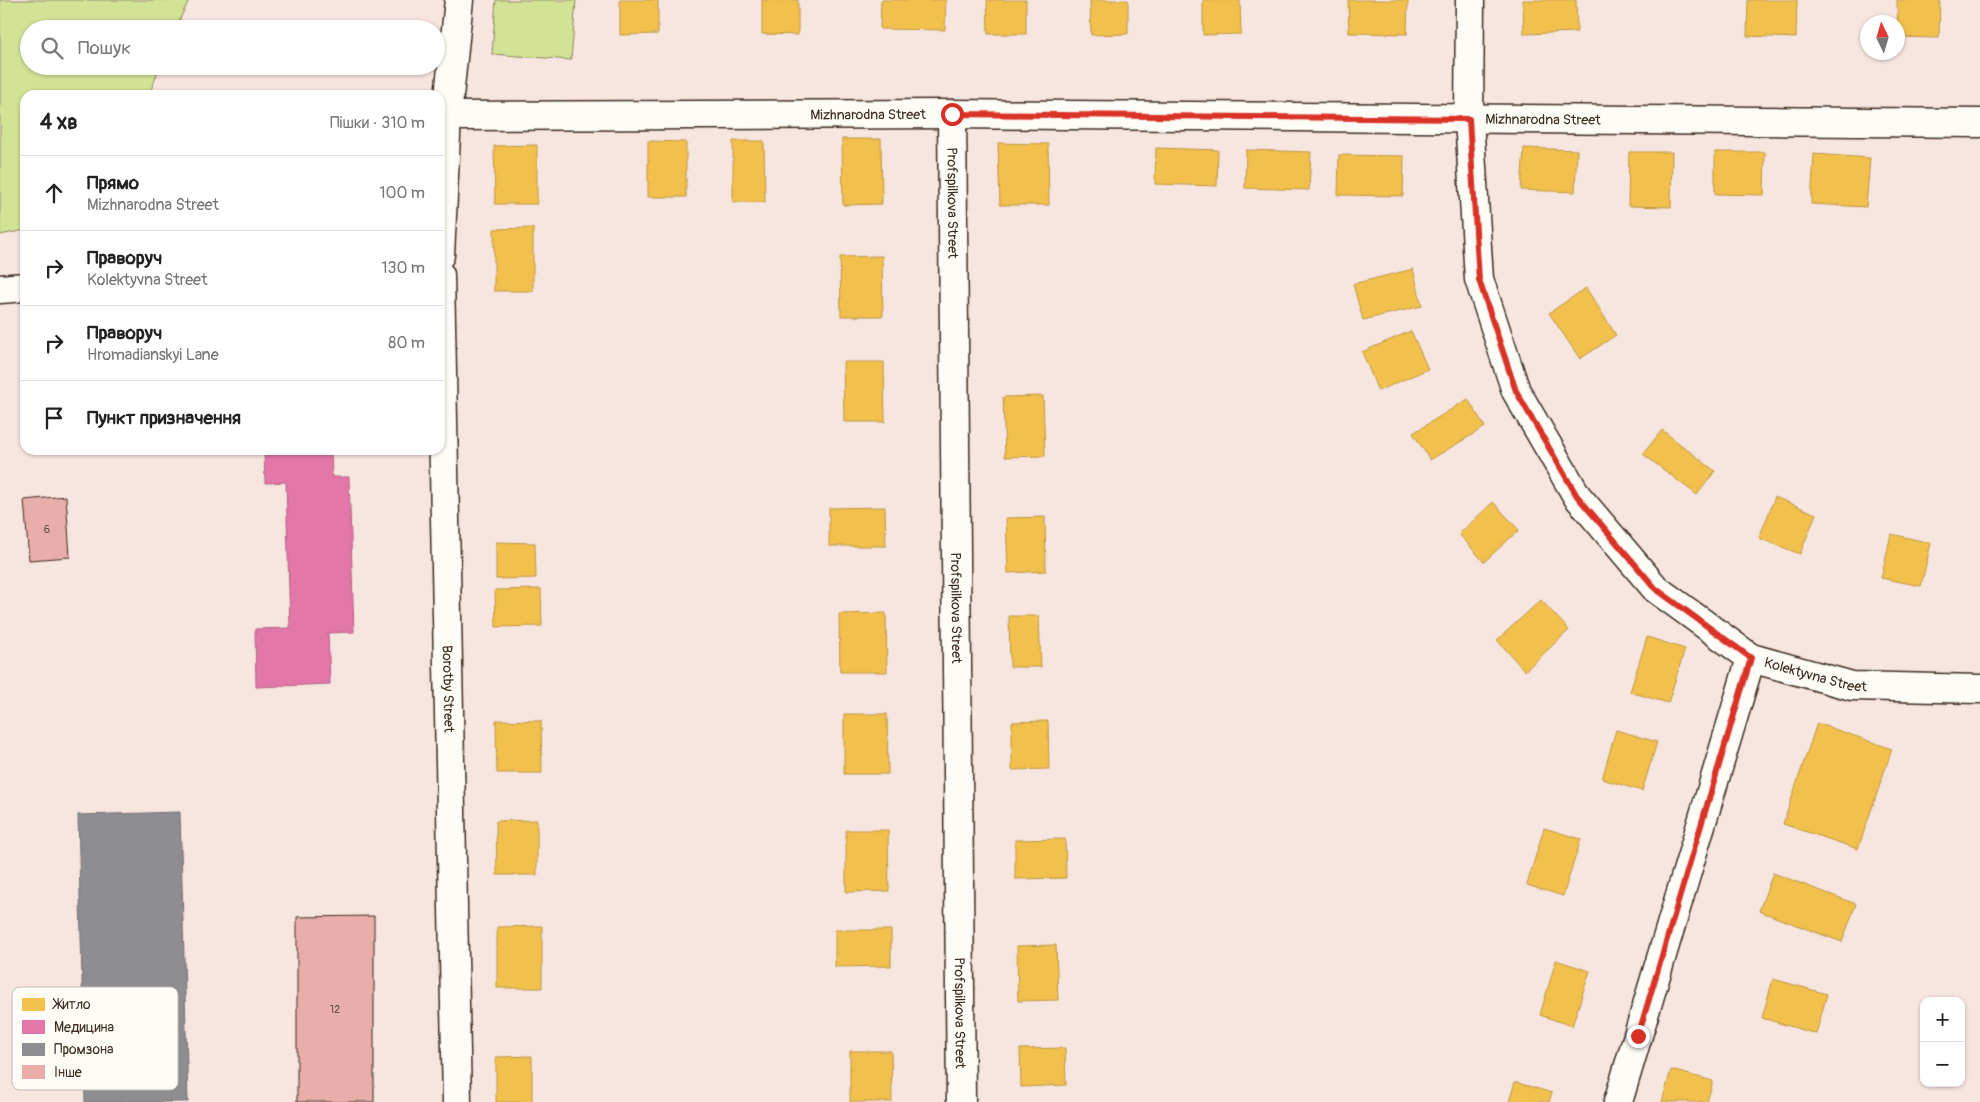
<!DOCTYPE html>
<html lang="uk">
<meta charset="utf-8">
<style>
body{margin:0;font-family:Pangolin,sans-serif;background:#f2f2f2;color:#222}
.controls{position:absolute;right:15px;bottom:15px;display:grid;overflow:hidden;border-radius:10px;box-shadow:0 1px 4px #0004}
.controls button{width:45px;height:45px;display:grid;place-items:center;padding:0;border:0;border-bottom:1px solid #e0e0e0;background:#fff;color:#222;font:25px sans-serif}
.compass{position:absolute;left:1860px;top:15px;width:45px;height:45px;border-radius:50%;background:#fff;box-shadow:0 1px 4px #0004;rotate:355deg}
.stop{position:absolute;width:15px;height:15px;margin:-11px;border:4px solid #d93025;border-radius:50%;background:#fff}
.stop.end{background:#d93025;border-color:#fff;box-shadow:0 1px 5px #0008}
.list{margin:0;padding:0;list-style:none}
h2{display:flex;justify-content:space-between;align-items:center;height:65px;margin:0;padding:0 20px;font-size:21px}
h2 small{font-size:16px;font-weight:400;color:#767676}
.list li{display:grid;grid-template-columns:32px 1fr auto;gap:15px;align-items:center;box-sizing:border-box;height:75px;padding:0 20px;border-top:1px solid #e0e0e0}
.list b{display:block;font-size:19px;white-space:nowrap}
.list p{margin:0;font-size:16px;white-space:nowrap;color:#767676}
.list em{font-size:16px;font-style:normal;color:#767676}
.icon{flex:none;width:28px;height:28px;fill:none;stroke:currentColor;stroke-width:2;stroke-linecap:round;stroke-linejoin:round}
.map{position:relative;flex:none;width:1980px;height:1102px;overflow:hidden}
.search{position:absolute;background:#fff;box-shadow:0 1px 4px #0004;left:20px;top:20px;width:425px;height:55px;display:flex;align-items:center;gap:12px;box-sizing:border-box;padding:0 18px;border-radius:28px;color:#767676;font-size:19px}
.panel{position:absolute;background:#fff;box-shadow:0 1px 4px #0004;left:20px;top:90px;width:425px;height:365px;border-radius:15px}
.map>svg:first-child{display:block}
.green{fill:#d3e396;stroke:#87865a}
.homes{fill:#f2c14e;stroke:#bb9440}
.health{fill:#e377a8;stroke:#b1607f}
.industry{fill:#8d8d92;stroke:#746f6f}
.building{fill:#e9aea9;stroke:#3b2a1e}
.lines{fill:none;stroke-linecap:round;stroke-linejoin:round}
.minor-casing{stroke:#3b2a1e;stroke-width:31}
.minor{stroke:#fdfcf7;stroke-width:28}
.route{stroke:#d93025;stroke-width:6}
.labels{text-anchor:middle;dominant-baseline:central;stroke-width:5;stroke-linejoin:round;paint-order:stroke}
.number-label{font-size:11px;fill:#664b41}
.street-label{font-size:14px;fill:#3b2a1e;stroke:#fdfcf7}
.key{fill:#fdfcf7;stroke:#c3bdb6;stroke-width:1}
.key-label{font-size:14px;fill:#3b2a1e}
</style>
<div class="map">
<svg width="1980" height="1102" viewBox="0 0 1980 1102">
<rect width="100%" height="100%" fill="#f7e5e0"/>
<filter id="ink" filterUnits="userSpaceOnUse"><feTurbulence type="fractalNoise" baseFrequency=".02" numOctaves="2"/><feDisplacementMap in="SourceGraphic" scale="10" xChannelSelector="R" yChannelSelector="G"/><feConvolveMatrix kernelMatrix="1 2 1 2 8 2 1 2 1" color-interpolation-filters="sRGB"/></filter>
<g filter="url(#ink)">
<!-- green -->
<path class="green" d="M0 0H189L175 29H29V66H160L149 95H25V230L0 235Z
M496 0H576L571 60 492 54Z"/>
<!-- homes -->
<path class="homes" d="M620 0H658V34L620 35Z
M762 0H798V35L762 34Z
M881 0H946L945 30 880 29Z
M987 0H1026V34H988Z
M1090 0H1128V34L1091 35Z
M1203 0H1240L1241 34 1203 35Z
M1348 0H1408L1407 34 1349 33Z
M1523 0H1576L1577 32 1524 34Z
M1748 0H1797L1796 38 1747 36Z
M1897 0H1940L1939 38 1898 37Z
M842 139H881L882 204 843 205Z
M648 141 686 142V197H648Z
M733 141H764L765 202H733Z
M998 143 1048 144 1049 205H1000Z
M537 145V204H495L494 146Z
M1156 148 1218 150 1217 186 1155 184Z
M1524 148 1577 150 1575 192 1521 190Z
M1246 150 1311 152 1309 190 1245 188Z
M1629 152H1672L1671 207 1628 206Z
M1715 152H1765L1764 195 1715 194Z
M1814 154 1870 158 1866 207 1811 204Z
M1339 155 1404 156 1403 196 1338 195Z
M533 228V291H494V229Z
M882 256 883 316H841L840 257Z
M1413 269 1422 306 1363 320 1353 284Z
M1586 288 1616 335 1580 359 1549 313Z
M1411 331 1428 369 1378 391 1362 352Z
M843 362H884L885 422H844Z
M1043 396 1045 456 1005 457 1003 397Z
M1468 399 1485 427 1430 460 1413 433Z
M1662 430 1715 471 1697 495 1643 454Z
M1775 497 1816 514 1800 554 1759 538Z
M1493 502 1519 530 1484 562 1459 534Z
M885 507 886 546H829V508Z
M1045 517 1046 571 1008 573 1006 518Z
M1891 534 1931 543 1921 586 1881 578Z
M496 542 535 543 536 578 496 579Z
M541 589 542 626 496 627 495 590Z
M1541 600 1569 630 1525 671 1497 640Z
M886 613 887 672H840L839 614Z
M1009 616H1039L1041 667H1010Z
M1647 637 1685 649 1668 703 1630 692Z
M844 714H887L888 774H844Z
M496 720 541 721 542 773H497Z
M1048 721 1049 769 1012 770V722Z
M1817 723 1892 749 1858 849 1783 824Z
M1616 730 1657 742 1642 791 1602 779Z
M537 820V875H497L496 821Z
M1544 828 1581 839 1563 896 1527 885Z
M846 830H888L889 891 846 892Z
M1065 839 1066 878 1015 879V840Z
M1773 873 1856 904 1842 942 1759 911Z
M542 926V988H497V927Z
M835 930H891V966L835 967Z
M1056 945 1058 1000 1018 1001 1017 946Z
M1556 960 1590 971 1572 1026 1540 1015Z
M1773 979 1827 994 1816 1034 1762 1018Z
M1065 1048 1066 1085 1021 1087 1020 1049Z
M850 1051H891L892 1102H850Z
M532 1056V1102H496V1057Z
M1671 1070 1713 1081 1707 1102H1662Z
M1515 1082 1552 1093 1549 1102H1509Z"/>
<!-- health -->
<path class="health" d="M264 450H331L332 477H349L354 632 328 633 330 684 256 687 255 629 290 628 286 482 265 483Z"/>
<!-- industry -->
<path class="industry" d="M180 812 188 1102H85L78 815Z"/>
<!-- building -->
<path class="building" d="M66 496 70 557 29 560 24 500Z
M374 916V1102H297V917Z"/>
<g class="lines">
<defs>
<g id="minor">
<path id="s1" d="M1470 0 1469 119 1479 279 1516 391 1577 496 1656 589 1751 658 1852 686 1980 689"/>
<path id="s2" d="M952 114 961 1102"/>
<path id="s3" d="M447 116 952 114 1980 123"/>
<path d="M440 255 447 116 459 0"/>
<path id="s4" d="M440 275 457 1102"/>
<path d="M0 289 25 287"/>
<path d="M1618 1102 1751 658"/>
</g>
</defs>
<!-- minor casing -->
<use href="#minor" class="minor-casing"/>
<!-- minor -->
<use href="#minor" class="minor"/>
</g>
</g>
<g class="lines" filter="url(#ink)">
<!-- route -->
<path class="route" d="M952 114 1469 119 1479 280 1516 391 1577 496 1656 589 1751 658 1638 1036"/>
</g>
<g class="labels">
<!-- number labels -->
<g class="number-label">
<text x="47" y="529">6</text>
<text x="335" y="1009">12</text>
</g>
<!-- street labels -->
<g class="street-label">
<text stroke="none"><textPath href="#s3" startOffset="421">Mizhnarodna Street</textPath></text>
<text stroke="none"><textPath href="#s3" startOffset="1096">Mizhnarodna Street</textPath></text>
<text stroke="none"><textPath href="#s2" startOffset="89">Profspilkova Street</textPath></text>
<text stroke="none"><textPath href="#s2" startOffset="494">Profspilkova Street</textPath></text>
<text stroke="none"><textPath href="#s1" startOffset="825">Kolektyvna Street</textPath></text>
<text stroke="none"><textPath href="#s4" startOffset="414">Borotby Street</textPath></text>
<text stroke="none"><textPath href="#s2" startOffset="899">Profspilkova Street</textPath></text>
</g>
</g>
<!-- legend -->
<rect x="12" y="987" width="166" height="103" rx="8" class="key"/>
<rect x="22" y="998" width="23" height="13" fill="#f2c14e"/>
<rect x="22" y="1020" width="23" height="14" fill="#e377a8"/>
<rect x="22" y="1043" width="23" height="13" fill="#8d8d92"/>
<rect x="22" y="1065" width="23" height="14" fill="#e9aea9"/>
<g class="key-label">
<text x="54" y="1009">Житло</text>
<text x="54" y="1032">Медицина</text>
<text x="54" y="1054">Промзона</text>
<text x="54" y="1077">Інше</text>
</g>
</svg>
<div class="controls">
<button>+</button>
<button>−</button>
</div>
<svg class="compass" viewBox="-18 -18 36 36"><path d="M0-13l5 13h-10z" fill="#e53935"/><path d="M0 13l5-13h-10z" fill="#767676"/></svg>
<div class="stop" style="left:952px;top:114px"></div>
<div class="stop end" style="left:1638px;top:1036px"></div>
<div class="search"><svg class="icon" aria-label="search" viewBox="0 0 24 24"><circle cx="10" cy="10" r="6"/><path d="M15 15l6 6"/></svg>Пошук</div>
<section class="panel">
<h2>4 хв<small>Пішки · 310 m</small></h2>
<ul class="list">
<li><svg class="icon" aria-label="ahead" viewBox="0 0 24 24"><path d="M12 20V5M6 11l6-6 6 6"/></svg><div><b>Прямо</b><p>Mizhnarodna Street</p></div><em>100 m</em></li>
<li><svg class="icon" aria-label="right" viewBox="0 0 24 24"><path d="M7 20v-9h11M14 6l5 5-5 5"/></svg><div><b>Праворуч</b><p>Kolektyvna Street</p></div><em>130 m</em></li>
<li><svg class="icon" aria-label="right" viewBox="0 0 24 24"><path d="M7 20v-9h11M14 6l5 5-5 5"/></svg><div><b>Праворуч</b><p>Hromadianskyi Lane</p></div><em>80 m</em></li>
<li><svg class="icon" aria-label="arrive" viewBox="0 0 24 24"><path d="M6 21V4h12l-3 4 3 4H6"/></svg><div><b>Пункт призначення</b></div></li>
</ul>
</section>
</div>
